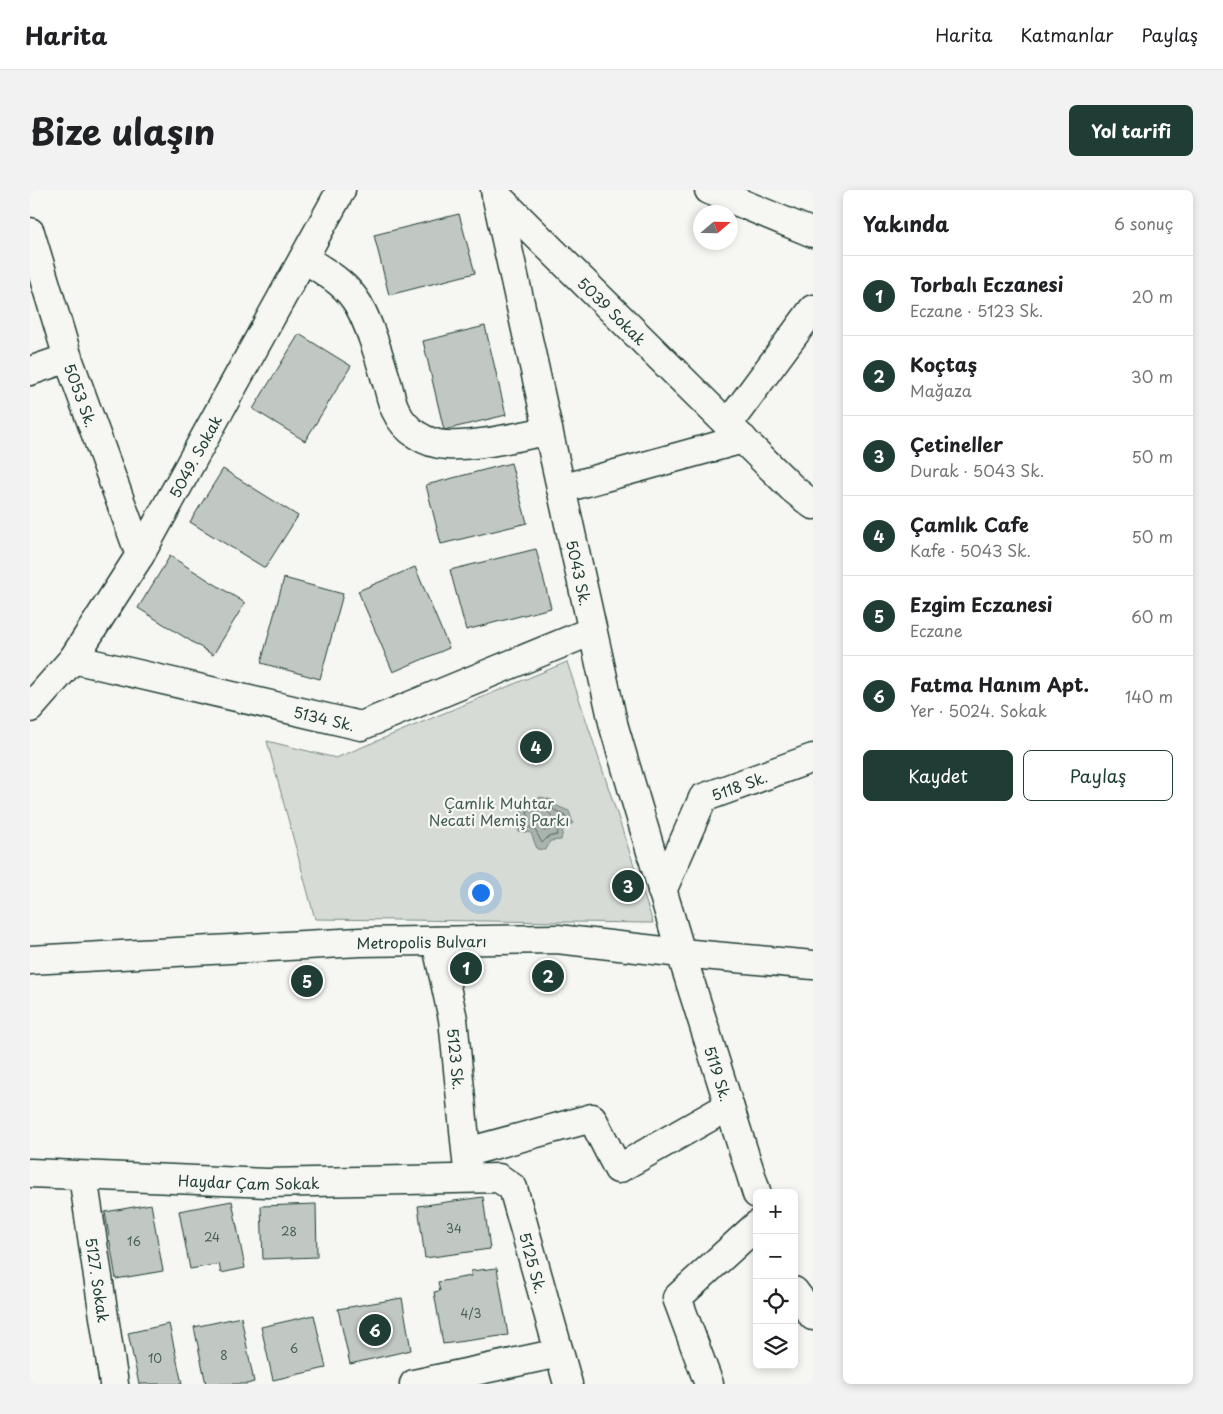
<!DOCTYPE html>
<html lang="tr">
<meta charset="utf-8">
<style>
body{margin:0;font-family:"Playpen Sans",sans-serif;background:#f2f2f2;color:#202124}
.controls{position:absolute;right:15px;bottom:15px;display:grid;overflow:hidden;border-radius:8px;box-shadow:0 2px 8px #0003}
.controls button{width:45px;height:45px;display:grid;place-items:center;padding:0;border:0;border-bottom:1px solid #e0e0e0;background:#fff;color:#202124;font:25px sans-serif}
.compass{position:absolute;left:663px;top:15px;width:45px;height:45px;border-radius:50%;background:#fff;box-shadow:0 2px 8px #0003;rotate:70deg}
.you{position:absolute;left:450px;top:702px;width:18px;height:18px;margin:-12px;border:4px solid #fff;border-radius:50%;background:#1a73e8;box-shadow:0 0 0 8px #1a73e833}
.badge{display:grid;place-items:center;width:32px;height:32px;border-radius:50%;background:#1f3d34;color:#fff;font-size:16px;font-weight:700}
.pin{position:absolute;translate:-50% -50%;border:2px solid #fff;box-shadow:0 1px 5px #0006}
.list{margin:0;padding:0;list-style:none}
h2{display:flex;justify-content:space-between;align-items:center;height:65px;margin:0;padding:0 20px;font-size:21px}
h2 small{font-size:16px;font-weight:400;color:#757577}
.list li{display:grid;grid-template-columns:32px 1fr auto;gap:15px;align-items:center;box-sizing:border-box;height:80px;padding:0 20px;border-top:1px solid #e0e0e0}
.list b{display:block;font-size:19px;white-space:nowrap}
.list p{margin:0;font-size:16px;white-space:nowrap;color:#757577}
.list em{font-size:16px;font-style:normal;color:#757577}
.actions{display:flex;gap:10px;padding:15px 20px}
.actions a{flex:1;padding:11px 0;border:1px solid #1f3d34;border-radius:8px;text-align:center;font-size:18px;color:#1f3d34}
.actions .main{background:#1f3d34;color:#fff}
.icon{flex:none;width:28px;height:28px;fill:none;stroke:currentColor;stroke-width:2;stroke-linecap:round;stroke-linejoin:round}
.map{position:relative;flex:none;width:783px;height:1194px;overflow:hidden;border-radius:8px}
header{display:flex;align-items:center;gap:30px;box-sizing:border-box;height:70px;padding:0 25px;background:#fff;border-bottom:1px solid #e0e0e0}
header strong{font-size:24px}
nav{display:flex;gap:28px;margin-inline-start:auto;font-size:18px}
.intro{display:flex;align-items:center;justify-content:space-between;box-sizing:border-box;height:120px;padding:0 30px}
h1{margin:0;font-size:35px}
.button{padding:12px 22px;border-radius:8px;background:#1f3d34;color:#fff;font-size:18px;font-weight:700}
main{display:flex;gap:30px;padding:0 30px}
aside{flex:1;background:#fff;border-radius:8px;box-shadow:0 2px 8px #0003}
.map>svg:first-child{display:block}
.green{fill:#d6dbd6;stroke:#7a8c85}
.water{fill:#aab3ae;stroke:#72847d}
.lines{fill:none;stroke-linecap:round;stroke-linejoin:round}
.shore{stroke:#576c65;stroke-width:1}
.building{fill:#c1c8c3;stroke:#1f3d34}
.minor-casing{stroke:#1f3d34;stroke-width:31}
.major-casing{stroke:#1f3d34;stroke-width:31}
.minor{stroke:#f6f6f2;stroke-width:28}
.major{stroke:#f6f6f2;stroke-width:28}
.labels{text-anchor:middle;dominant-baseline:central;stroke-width:4.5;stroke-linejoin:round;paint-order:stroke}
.number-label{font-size:12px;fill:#486058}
.street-label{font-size:15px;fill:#1f3d34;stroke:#f6f6f2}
.park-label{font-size:15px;fill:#445d54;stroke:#f6f6f2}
</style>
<header>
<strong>Harita</strong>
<nav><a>Harita</a><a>Katmanlar</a><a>Paylaş</a></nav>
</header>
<div class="intro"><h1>Bize ulaşın</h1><a class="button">Yol tarifi</a></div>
<main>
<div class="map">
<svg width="783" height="1194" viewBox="0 0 783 1194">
<rect width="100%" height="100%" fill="#f6f6f2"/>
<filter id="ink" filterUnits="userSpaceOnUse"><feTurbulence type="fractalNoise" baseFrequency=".02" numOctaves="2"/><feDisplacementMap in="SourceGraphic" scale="10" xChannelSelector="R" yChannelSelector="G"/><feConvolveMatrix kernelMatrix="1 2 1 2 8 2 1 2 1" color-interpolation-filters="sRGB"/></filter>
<g filter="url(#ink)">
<!-- green -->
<path class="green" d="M537 472 623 733 285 729 237 551 306 568Z"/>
<!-- water -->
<path class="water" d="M511 607 522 610 527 616 539 621 543 633 533 640 531 650 520 651 516 660 507 659 501 643 488 641 494 630 490 617Z"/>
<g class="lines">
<!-- shore -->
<path class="shore" d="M512 613 519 614 524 620 534 625 537 630 529 637 527 645 518 647 512 653 505 640 498 636 499 630 497 621Z
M512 619 516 620 526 630 522 639 514 641 506 633 505 625Z"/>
</g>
<!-- building -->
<path class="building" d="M429 24 445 83 359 105 344 45Z
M455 136 476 225 414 240 393 151Z
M269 144 321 176 275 251 223 219Z
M481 273 497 333 411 354 396 295Z
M193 279 268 326 235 378 160 332Z
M506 359 521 418 436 440 420 380Z
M140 366 215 413 183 465 108 418Z
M385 377 419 458 363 482 328 401Z
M254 388 313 404 290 489 231 473Z
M453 1007 460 1059 395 1068 388 1016Z
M202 1011 215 1078 191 1083 189 1074 160 1079 149 1021Z
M121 1014 133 1081 86 1089 75 1022Z
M286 1014 287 1067 233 1069 231 1016Z
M467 1078 478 1145 413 1154 404 1102 410 1101 408 1092 441 1086V1081Z
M372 1108 381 1160 320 1174 308 1119Z
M284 1125 296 1178 243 1190 231 1137Z
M211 1127 224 1192 217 1194H176L164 1137Z
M139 1134 152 1194H109L98 1143Z"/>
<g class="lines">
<defs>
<g id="minor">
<path id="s1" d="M465 0 584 537 651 763 727 1004"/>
<path d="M679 0 783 43"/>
<path id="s2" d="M466 5 763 299 783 315"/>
<path id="s3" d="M0 42 38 168 110 365"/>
<path d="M274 68C294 82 315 92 328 114 341 137 350 170 358 196 360 204 362 214 366 221 375 241 396 254 417 255 446 257 489 246 518 241"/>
<path d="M0 181 38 168"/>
<path d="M698 234 783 119"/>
<path d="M531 299 713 249"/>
<path id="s4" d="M43 469 331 536 562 441"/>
<path id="s5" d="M0 518 43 469 110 365 311 0"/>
<path id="s6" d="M632 701 673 608 783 568"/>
<path id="s7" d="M406 751 423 829 438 980"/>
<path d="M437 962 562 928 588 979 699 916"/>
<path id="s8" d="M0 983 237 993 469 988 483 998 538 1194"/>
<path id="s9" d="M53 986 84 1194"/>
<path d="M764 1101 783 1126"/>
<path d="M384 1194 529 1163"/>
<path d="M679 1194 647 1108 727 1035"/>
</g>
<g id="major">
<path id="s10" d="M0 770 330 752 527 749 651 763 783 775"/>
</g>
</defs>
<!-- minor casing -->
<use href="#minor" class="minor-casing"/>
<!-- major casing -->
<use href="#major" class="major-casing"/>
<!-- minor -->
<use href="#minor" class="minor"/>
<!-- major -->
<use href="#major" class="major"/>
</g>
</g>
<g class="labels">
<!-- number labels -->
<g class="number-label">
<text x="424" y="1038">34</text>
<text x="259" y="1041">28</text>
<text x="182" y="1047">24</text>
<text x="104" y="1051">16</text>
<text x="441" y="1123">4/3</text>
<text x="264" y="1158">6</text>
<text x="194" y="1165">8</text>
<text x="125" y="1168">10</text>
</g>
<!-- street labels -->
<g class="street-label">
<text stroke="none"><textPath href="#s2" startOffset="164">5039 Sokak</textPath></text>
<text stroke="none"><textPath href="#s3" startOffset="171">5053 Sk.</textPath></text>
<text stroke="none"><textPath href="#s5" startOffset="302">5049. Sokak</textPath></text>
<text stroke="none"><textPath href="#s1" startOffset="392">5043 Sk.</textPath></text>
<text stroke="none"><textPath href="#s4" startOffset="258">5134 Sk.</textPath></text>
<text stroke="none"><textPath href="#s6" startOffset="140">5118 Sk.</textPath></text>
<text stroke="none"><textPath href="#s10" startOffset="392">Metropolis Bulvarı</textPath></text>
<text stroke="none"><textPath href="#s7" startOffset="120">5123 Sk.</textPath></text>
<text stroke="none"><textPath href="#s1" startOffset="912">5119 Sk.</textPath></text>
<text stroke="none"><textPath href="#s8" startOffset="219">Haydar Çam Sokak</textPath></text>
<text stroke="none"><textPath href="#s8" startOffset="564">5125 Sk.</textPath></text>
<text stroke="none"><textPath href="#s9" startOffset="105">5127. Sokak</textPath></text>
</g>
<!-- park labels -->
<g class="park-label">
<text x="469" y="612">Çamlık Muhtar<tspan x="469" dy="17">Necati Memiş Parkı</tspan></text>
</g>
</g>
</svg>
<div class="controls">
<button>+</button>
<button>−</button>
<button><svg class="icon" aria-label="locate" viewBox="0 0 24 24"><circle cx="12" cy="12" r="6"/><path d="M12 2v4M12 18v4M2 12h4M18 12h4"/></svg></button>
<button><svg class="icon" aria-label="layers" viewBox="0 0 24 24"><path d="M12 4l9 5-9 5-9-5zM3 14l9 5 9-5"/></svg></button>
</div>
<svg class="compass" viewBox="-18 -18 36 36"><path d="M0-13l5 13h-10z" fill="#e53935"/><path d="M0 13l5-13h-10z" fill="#757577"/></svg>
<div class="you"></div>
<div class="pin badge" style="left:436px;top:778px">1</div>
<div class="pin badge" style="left:518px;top:786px">2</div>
<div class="pin badge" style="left:598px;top:696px">3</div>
<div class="pin badge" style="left:506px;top:557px">4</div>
<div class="pin badge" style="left:277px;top:791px">5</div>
<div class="pin badge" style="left:345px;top:1140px">6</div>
</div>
<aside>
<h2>Yakında<small>6 sonuç</small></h2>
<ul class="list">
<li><span class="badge">1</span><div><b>Torbalı Eczanesi</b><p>Eczane · 5123 Sk.</p></div><em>20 m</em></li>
<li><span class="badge">2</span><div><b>Koçtaş</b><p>Mağaza</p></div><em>30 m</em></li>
<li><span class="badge">3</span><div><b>Çetineller</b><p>Durak · 5043 Sk.</p></div><em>50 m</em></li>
<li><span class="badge">4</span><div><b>Çamlık Cafe</b><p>Kafe · 5043 Sk.</p></div><em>50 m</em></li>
<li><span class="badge">5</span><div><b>Ezgim Eczanesi</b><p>Eczane</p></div><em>60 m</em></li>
<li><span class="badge">6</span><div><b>Fatma Hanım Apt.</b><p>Yer · 5024. Sokak</p></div><em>140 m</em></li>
</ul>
<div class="actions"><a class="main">Kaydet</a><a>Paylaş</a></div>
</aside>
</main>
